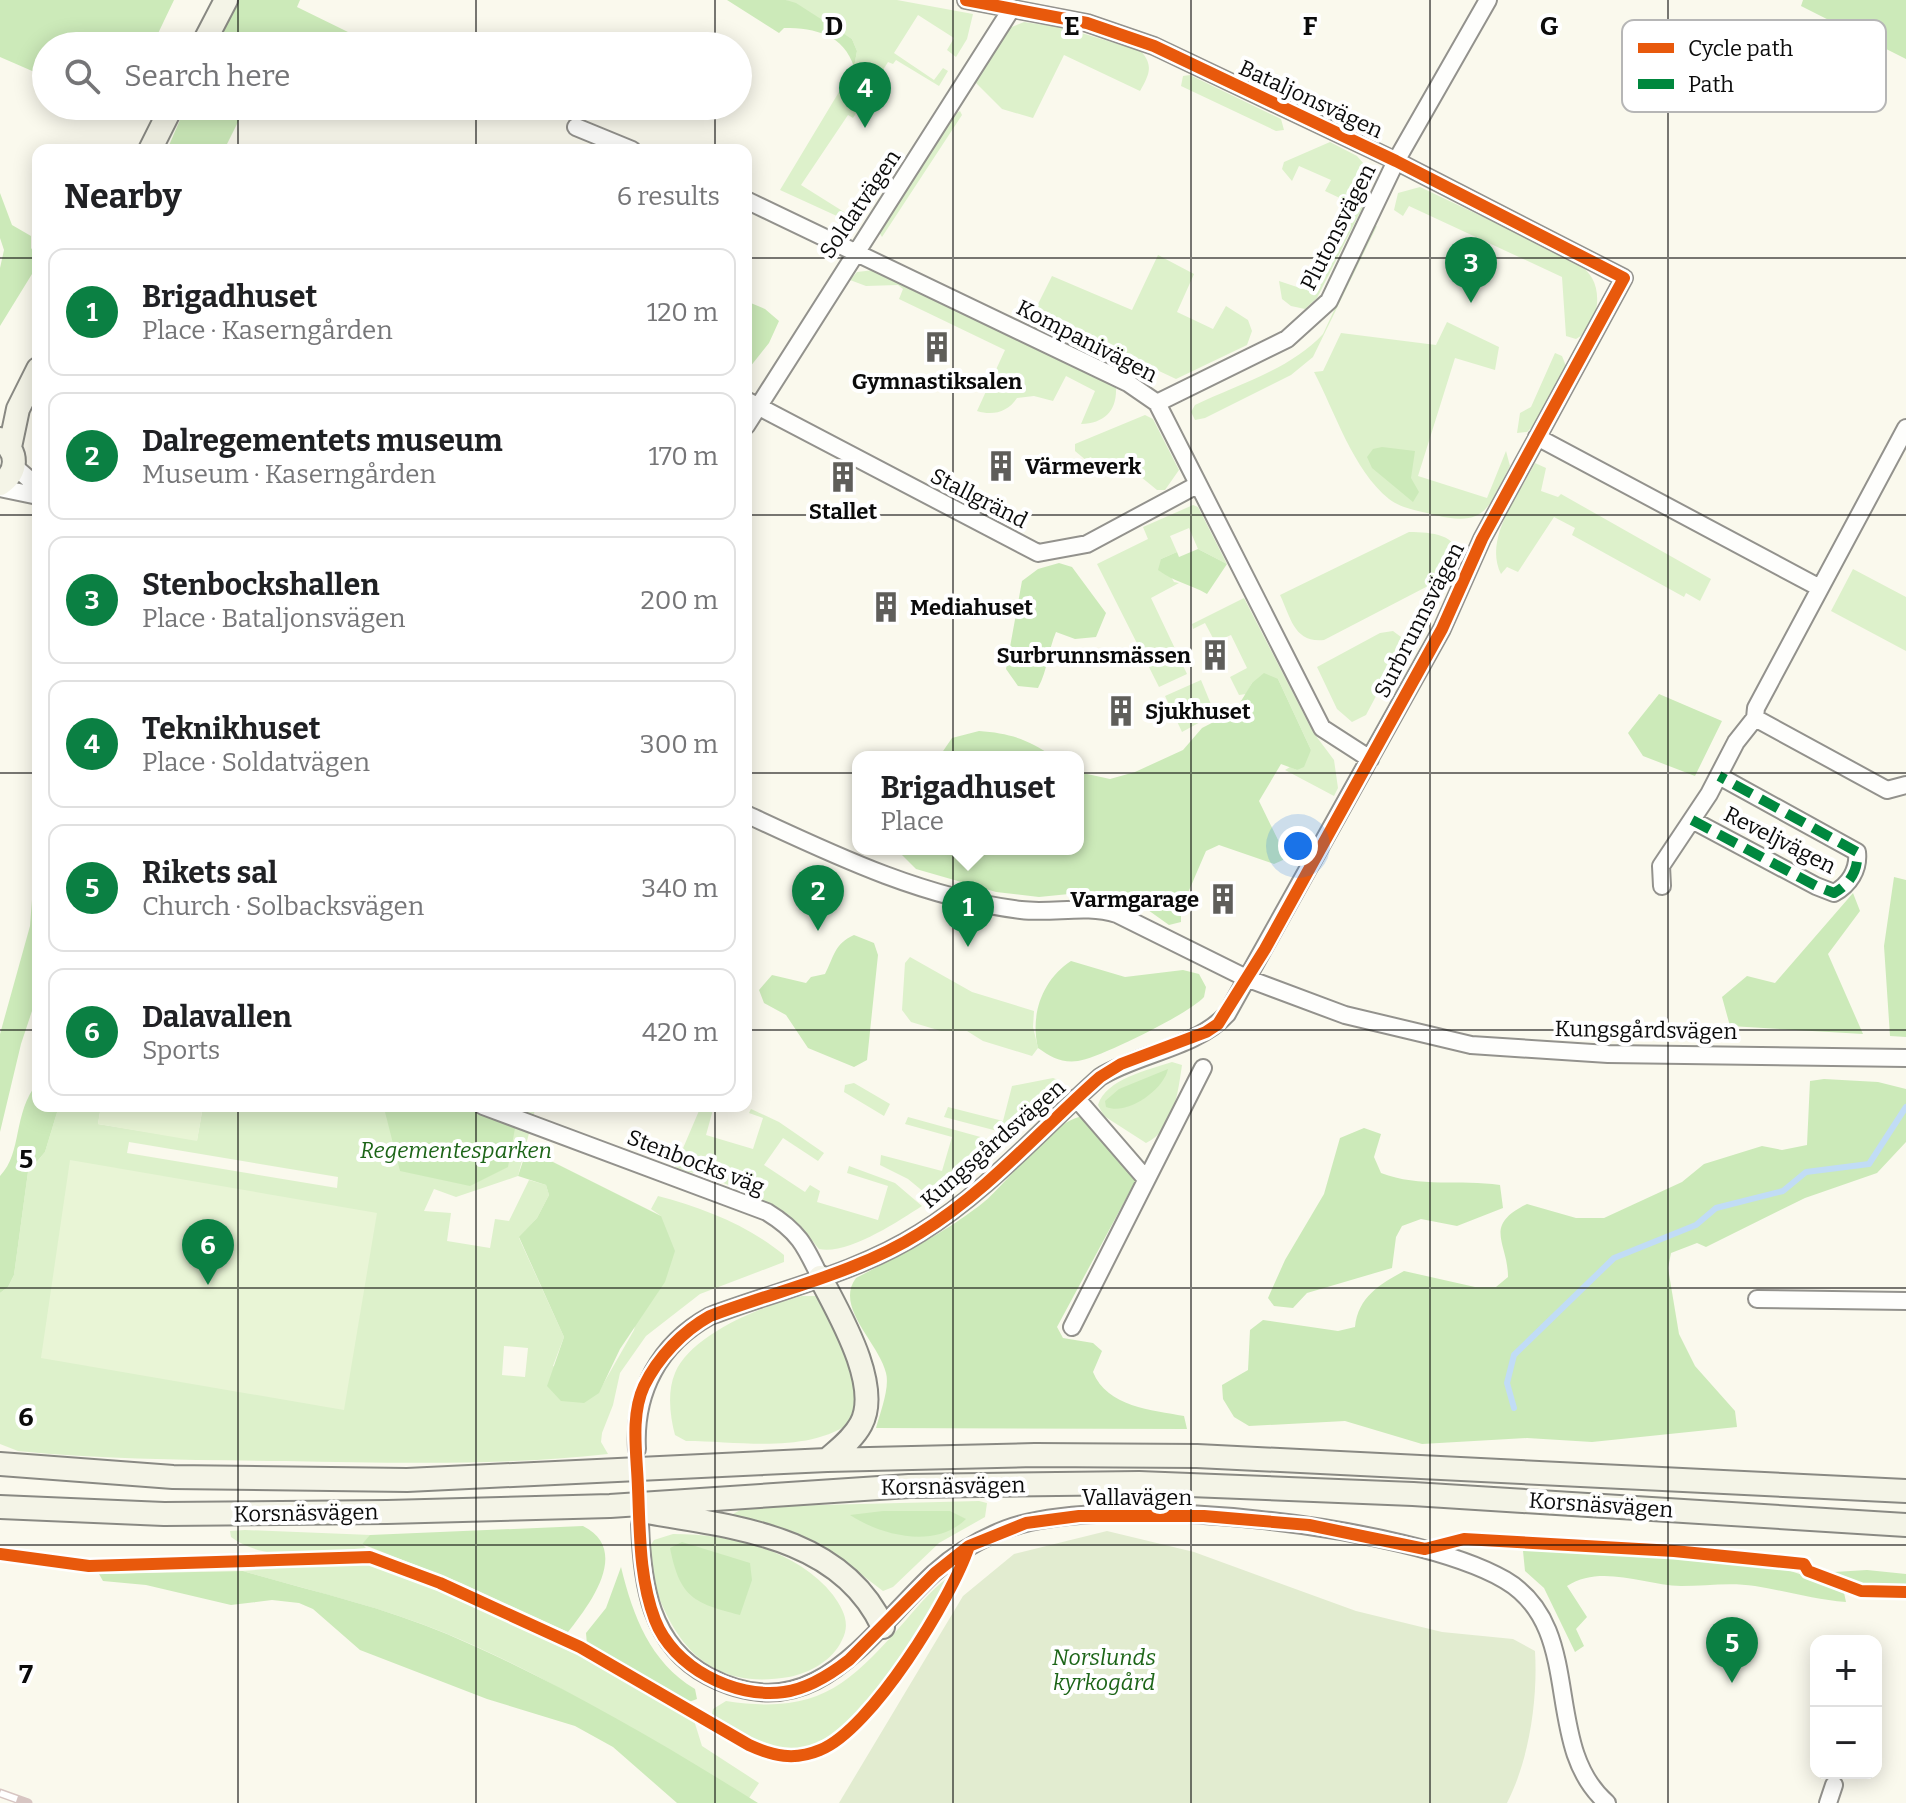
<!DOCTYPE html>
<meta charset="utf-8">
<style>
body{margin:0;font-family:Bitter,serif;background:#f6f6f6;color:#202124}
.controls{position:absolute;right:24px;bottom:24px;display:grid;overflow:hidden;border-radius:16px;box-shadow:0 4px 20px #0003}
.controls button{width:72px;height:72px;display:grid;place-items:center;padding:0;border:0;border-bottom:2px solid #e0e0e0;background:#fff;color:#202124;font:40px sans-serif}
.you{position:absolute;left:1298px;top:846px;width:28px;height:28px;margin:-20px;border:6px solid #fff;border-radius:50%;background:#1a73e8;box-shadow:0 0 0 12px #1a73e833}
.badge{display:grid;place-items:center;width:52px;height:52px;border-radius:50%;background:#0b8043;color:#fff;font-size:26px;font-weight:700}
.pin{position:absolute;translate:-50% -66px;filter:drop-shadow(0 2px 4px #0008)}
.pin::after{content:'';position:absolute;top:42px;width:28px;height:24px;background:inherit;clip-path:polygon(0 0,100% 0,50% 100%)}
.popup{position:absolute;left:852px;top:751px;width:232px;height:104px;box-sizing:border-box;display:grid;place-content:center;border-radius:16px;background:#fff;filter:drop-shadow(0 2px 6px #0005);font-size:26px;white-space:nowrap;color:#757577}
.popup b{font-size:30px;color:#202124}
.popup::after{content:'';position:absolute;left:50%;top:100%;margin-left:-16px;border:16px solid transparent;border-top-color:#fff}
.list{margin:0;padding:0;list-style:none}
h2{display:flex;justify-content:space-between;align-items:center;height:104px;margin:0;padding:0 32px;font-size:34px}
h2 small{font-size:26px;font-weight:400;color:#757577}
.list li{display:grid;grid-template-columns:52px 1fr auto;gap:24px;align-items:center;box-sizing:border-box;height:128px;margin:0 16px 16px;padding:0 16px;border:2px solid #e0e0e0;border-radius:16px}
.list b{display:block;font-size:30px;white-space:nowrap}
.list p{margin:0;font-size:26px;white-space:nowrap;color:#757577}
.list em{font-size:26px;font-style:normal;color:#757577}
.icon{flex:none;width:44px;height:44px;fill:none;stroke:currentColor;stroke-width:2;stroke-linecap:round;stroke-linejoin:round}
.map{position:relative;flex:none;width:1906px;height:1803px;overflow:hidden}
.search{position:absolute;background:#fff;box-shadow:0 4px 20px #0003;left:32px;top:32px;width:720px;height:88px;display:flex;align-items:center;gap:20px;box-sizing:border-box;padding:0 28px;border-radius:44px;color:#757577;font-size:30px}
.panel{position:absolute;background:#fff;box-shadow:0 4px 20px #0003;left:32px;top:144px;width:720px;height:968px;border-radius:16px}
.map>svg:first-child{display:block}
.green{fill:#ddf1cb;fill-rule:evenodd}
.forest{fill:#cceab9}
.cemetery{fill:#e2ecd0}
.pitch{fill:#e9f5d6}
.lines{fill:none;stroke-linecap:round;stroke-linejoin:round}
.stream{stroke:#c1dcf6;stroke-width:6}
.street-tunnel{stroke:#d6d5cb;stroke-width:16;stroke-dasharray:16 8;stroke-linecap:butt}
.street-casing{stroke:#93928d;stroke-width:20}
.secondary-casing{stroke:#898983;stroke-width:26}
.street{stroke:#fefefc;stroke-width:16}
.secondary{stroke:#f4f4e7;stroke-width:22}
.rail-casing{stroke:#d7c5c2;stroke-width:9}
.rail{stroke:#fff;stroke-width:6;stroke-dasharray:18;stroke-linecap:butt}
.quiet{stroke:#00873e;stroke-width:10;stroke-dasharray:20 10;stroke-linecap:butt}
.cycleway-casing{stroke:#fff;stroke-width:17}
.cycleway{stroke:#e8590c;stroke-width:12}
.grid{fill:none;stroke:#0b0b0b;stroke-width:2;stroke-opacity:0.55}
.labels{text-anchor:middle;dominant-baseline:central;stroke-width:8;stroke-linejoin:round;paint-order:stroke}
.street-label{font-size:22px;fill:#0b0b0b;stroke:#fff}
.poi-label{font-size:22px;font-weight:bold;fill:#0b0b0b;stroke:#fff;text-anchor:start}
.park-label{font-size:22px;font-style:italic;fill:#1d6518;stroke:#fff}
.key{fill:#fff;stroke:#b6b6b6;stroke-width:2}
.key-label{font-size:22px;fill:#0b0b0b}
.grid-label{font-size:26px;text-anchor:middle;font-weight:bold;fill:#0b0b0b;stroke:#fff;stroke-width:8;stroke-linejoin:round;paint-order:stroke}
</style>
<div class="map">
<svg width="1906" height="1803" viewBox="0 0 1906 1803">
<rect width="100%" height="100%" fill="#faf9ed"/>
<!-- green -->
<path class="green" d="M786 0H897L973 14 967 39 956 57 947 50 954 38 918 15 894 53 934 80 943 68 948 71 939 86 896 60 893 64 888 62 853 118 848 115 801 185 852 217 850 222 780 190 854 67 857 51 852 39Z
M1024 22 1065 28 1141 51C1154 66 1149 75 1140 91L1064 55 1033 118 1002 109 974 81 1009 28Z
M1190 75 1281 119 1284 130 1276 131 1181 86 1183 76Z
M960 111 962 115 882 237 879 232 952 115Z
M1330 142 1357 156 1370 171 1368 197 1317 298 1305 309 1291 306 1282 299 1279 281 1306 290 1348 202 1325 191 1331 180 1299 166 1292 181 1282 169 1284 162Z
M1420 187 1568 257C1577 263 1586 268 1592 278 1603 297 1596 329 1576 339L1566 336 1562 277 1409 206 1403 216 1394 210 1398 193Z
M1377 226 1313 357 1291 375 1205 418 1195 420 1191 412 1195 405C1237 385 1291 369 1323 334L1373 227Z
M1158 255 1194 274 1177 312 1213 329 1226 306 1248 320 1252 331 1247 345 1176 379 1034 312 1052 276 1132 310Z
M874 270 1116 387C1117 411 1105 423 1081 424L1095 391 1066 376 1053 401 1034 396 1017 398C1008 412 993 416 977 411L1005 350 899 299 903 289 898 285 866 286 850 280 857 272Z
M1447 322 1499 347 1495 370 1455 358 1418 476 1487 498 1506 451 1510 466C1489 506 1487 528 1435 515 1420 511 1402 509 1389 499 1353 470 1335 412 1314 372L1323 371 1341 333 1436 345Z
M1555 353 1562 356 1566 366 1533 426 1527 432 1517 433 1520 413 1531 407Z
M1145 415 1153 419 1179 470 1165 490H1157L1135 472 1122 473 1090 457 1087 461 1075 451V444Z
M1535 463 1546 468 1541 491 1558 497 1561 494 1711 579 1700 601 1686 593 1684 597 1572 535 1575 528 1554 517 1518 572 1507 567 1501 574C1483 538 1519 495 1535 463Z
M1193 505 1198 507 1227 564 1198 549 1189 528 1170 536 1177 552 1161 559 1174 582 1179 583 1151 598 1187 674 1159 687 1097 564 1148 539 1143 527Z
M1409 532C1438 532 1469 537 1453 573L1324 640C1294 643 1291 618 1280 595Z
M1853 569 1906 597V651L1831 611Z
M1244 598 1313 732 1334 760 1338 788 1334 796 1285 770 1290 767 1297 770 1311 750 1278 679 1252 683 1246 694 1239 695 1230 677 1247 668 1231 635 1215 642 1205 623 1193 629 1192 624Z
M1393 631 1401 637V649L1366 715 1352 722 1337 709 1317 667 1380 633Z
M1201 680 1215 714 1182 732 1165 696Z
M910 957 972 992 1034 1011 1033 1027 1038 1048 1032 1056 983 1041 967 1031H941L911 1022 902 1010 905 963Z
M1172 1062 1182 1065C1178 1092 1174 1130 1146 1143L1104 1116 1098 1105C1106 1079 1148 1070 1172 1062Z
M1053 1078 1061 1081 1005 1133 944 1117 948 1107 1003 1121 1012 1086Z
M854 1083 890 1104 884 1116 844 1092 845 1085Z
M59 1106H101L98 1124 197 1140 203 1106H536L518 1176 456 1197 434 1189 424 1211 451 1213 447 1241 490 1248 495 1219 509 1221 529 1180 546 1185 549 1195 537 1218 519 1238 564 1337 553 1366 598 1393 634 1330 661 1216 651 1209 658 1196C703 1208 748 1225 784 1255V1262L700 1294 646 1336 620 1373 613 1405 602 1433 601 1442 608 1454C502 1466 393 1463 286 1461 197 1460 107 1460 18 1451L0 1444V1293L8 1287 14 1275 28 1172 45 1152ZM129 1142 338 1177 337 1188 127 1153ZM504 1346 528 1348 525 1377 502 1375Z
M701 1106H714L706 1135 753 1149 763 1118 749 1113 751 1109 779 1122 824 1153 818 1161 783 1138 764 1165 805 1192 810 1185 820 1191 817 1202 878 1220 888 1186 847 1173 849 1166 895 1183 922 1206C897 1222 848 1255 819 1249 792 1214 750 1192 708 1177 694 1172 678 1172 667 1160L668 1148 681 1153Z
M908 1117 995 1141C986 1157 942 1198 925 1193L908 1179 880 1165 881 1155 942 1171 952 1137 905 1124Z
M802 1296H819C841 1336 863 1372 854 1420 809 1455 740 1441 686 1441L675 1435C670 1416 667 1392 675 1373 691 1334 764 1305 802 1296Z
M979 1501 987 1503 985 1517 939 1543 893 1587 883 1591 821 1544 782 1528 733 1519 731 1515 746 1507Z
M245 1530 371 1535 362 1544 366 1548C322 1551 269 1565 231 1537L230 1531Z
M673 1534C729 1534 797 1549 833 1595 843 1609 851 1623 842 1640 833 1660 810 1673 789 1677 698 1693 665 1629 645 1554L654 1540Z
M365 1561C480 1598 587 1655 692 1714L702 1746 759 1783 749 1798C650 1741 552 1677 445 1633 380 1606 310 1591 243 1571Z
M955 1573C925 1622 857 1750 795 1752 765 1753 736 1733 712 1715L713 1709 726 1701C818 1715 848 1686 906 1620 920 1604 936 1584 955 1573Z"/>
<!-- forest -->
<path class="forest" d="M0 0H174L152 46H46V77L0 57Z
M233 0H300L297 7 348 32 341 46H213Z
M727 0H786L796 3 852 39 857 51 854 67C844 35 816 28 784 28L779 33Z
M1803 0H1906V59L1801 6Z
M186 106H246L224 150H167Z
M0 193 12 225 31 236V248L37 257 32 274 0 326V268L4 250 0 238Z
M746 301 765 309 779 321 769 343 746 372Z
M1382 447 1415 451 1411 478 1419 492 1413 502 1372 468 1367 457 1373 449Z
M1198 549 1227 564 1207 594C1190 584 1174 582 1158 570L1161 559 1177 552 1179 557Z
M1059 563 1072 567 1106 613 1096 637 1075 639 1056 632C1048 651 1048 669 1038 688L1018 686 1006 669 1022 581 1038 569Z
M1264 673 1278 679 1311 750 1304 767 1297 770 1281 764 1259 801 1279 842 1288 851 1283 860 1274 864 1219 845 1206 851 1181 909V922L1169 925 1148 910 1099 891 1039 897 996 892 916 869 899 852 898 849H1078V772L1110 779 1135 772 1183 750 1202 728 1235 711 1252 683Z
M1659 694 1722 721 1695 776 1643 756 1628 733Z
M979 731C1008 733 1029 739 1053 757H939L952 738Z
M38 820V993L21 1044 0 1132V1034L30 926Z
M1894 877 1906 880V1037L1890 1036 1884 946Z
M1853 893 1860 911 1828 954 1863 1034 1730 1026 1722 997 1747 976 1775 983Z
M854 935 874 943 878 955 867 1060 854 1067 808 1048 786 1015 764 1003 759 990 772 975 806 983 811 977 825 974C834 957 834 944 854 935Z
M1071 961 1125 977 1183 970 1199 974 1206 987 1204 997C1190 1013 1100 1058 1078 1061 1061 1063 1051 1057 1038 1048 1030 1015 1042 980 1071 961Z
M1168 1069C1164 1089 1128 1116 1106 1107L1105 1101 1119 1089Z
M1824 1079 1878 1082 1906 1089V1142L1877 1173 1805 1198 1706 1247 1697 1243 1671 1253 1668 1268 1679 1334 1695 1366 1735 1411 1737 1427 1592 1442 1527 1438 1422 1444 1345 1421 1249 1426 1234 1417 1223 1399 1222 1385 1248 1370 1250 1330 1263 1320 1338 1331 1355 1327C1358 1297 1380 1284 1404 1271L1475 1287H1496L1508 1277C1508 1242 1482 1226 1527 1204L1576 1218H1604L1682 1182 1704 1164 1762 1146 1782 1150 1807 1145 1810 1081Z
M38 1082V1106H59L45 1152 28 1172 14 1275 8 1287 0 1293V1176C23 1152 12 1114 38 1082Z
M366 1106H519L508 1167 470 1186 400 1171 385 1112Z
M1079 1117 1089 1119 1136 1180 1057 1327 1063 1338 1093 1343 1102 1351 1093 1372C1107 1407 1152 1410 1184 1416L1187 1429 876 1428C880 1413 890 1388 886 1373 879 1343 834 1307 856 1278 898 1256 941 1235 979 1206 1009 1183 1045 1126 1079 1117Z
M1364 1128 1381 1134 1374 1157 1381 1173C1420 1188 1460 1179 1500 1185L1503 1208 1457 1226 1421 1219 1402 1226 1396 1237 1392 1268 1307 1293 1293 1308 1274 1306 1268 1298 1285 1260 1324 1194 1340 1138Z
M527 1149 661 1216 675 1251 665 1282 620 1349 599 1393 584 1403 561 1401 547 1386 564 1337 519 1237 537 1218 549 1195 546 1185 518 1176Z
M883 1511H950L966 1519C936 1549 882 1536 850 1515Z
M583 1526C631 1550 590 1604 568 1632L461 1583 362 1544 370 1535Z
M682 1542 750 1563 752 1580 740 1615C694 1603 680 1598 670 1548Z
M1545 1550 1772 1565 1843 1588 1846 1602C1815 1600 1786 1591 1755 1586 1730 1582 1706 1586 1681 1586 1644 1585 1601 1564 1567 1586L1587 1617 1576 1629 1584 1646 1575 1652 1544 1588 1525 1571 1523 1551Z
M621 1567C633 1616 650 1662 695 1689L697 1699 689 1702 587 1645 586 1633 606 1608Z
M1867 1570 1906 1574V1587C1881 1587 1855 1587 1834 1572Z
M243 1571C311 1591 381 1606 447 1634 554 1680 659 1741 758 1803H677L613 1747 575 1726 487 1699 360 1650 313 1609 299 1603 272 1600 231 1605 146 1585 103 1581 99 1574Z"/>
<!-- cemetery -->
<path class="cemetery" d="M1107 1531 1194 1552 1356 1611 1442 1632 1513 1639 1535 1651C1538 1700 1529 1760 1507 1803H839L963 1596 1014 1554Z"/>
<!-- pitch -->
<path class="pitch" d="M101 1106H203L197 1141 98 1124Z
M70 1160 377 1213 344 1410 41 1358Z"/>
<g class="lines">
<!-- stream -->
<path class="stream" d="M1514 1408 1507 1383 1514 1355 1614 1258 1696 1225 1716 1208 1783 1191 1806 1172 1869 1164 1906 1107"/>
<!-- street-tunnel -->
<path class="street-tunnel" d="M637 1458 639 1515"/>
<defs>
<path id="street" d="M576 127 632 150
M746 200 1128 383 1157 403 1322 728 1370 759
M746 400 1038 553 1087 544 1197 485
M1157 403 1287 339 1329 301 1396 161 1488 0
M746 426 1012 8
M1906 428 1756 708 1755 718 1887 790 1906 785
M1537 437 1820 588
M14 466 38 487
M0 488 38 496
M746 814C834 855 923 898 1021 910 1054 914 1085 904 1117 914L1246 978 1345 1015 1471 1045 1608 1054 1906 1058
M1692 820 1816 886 1834 893C1849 885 1859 870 1857 852L1719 776
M1662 886 1661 866 1709 794 1736 742 1755 718
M1076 1098 1146 1179
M483 1106 767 1212C798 1231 805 1245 820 1277
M1757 1299 1906 1301
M1072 1327 1203 1068
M637 1449C634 1392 659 1344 710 1316 779 1290 857 1273 920 1233 988 1191 1041 1129 1100 1077 1139 1053 1196 1048 1227 1014L1442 629 1482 539 1624 278 1396 161 1154 46 1087 23 966 0
M640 1524C642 1584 650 1645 708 1676 814 1732 868 1634 934 1573 955 1554 980 1539 1006 1529 1108 1491 1411 1525 1505 1580 1587 1628 1540 1745 1607 1803
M1828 1803 1834 1785"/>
<path id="secondary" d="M202 46 226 0
M150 150 172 106
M0 439C19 452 18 472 0 484
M10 447 18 409 38 369
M820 1277C838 1312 882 1385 861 1424 853 1439 839 1449 827 1460
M0 1464 173 1477 407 1480 827 1460 1035 1455 1197 1456 1906 1491
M0 1507 164 1514 387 1512 610 1506 909 1486 1139 1483 1413 1494 1906 1525
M646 1512C734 1527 841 1536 883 1627"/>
</defs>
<!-- street casing -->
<use href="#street" class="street-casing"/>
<!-- secondary casing -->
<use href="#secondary" class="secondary-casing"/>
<!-- street -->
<use href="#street" class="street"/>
<!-- secondary -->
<use href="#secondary" class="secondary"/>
<defs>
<path id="rail" d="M0 1793 28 1803"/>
</defs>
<!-- rail casing -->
<use href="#rail" class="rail-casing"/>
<!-- rail -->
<use href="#rail" class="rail"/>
<!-- quiet -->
<path class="quiet" d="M1692 820 1816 886 1834 893C1849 885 1859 870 1857 852L1719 776"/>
<defs>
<path id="cycleway" d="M966 0 1087 23 1154 46 1396 161 1624 278 1482 539 1442 629 1265 949 1218 1024 1206 1032 1121 1064 1100 1077C1041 1129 988 1191 920 1233 857 1273 779 1290 710 1316 683 1331 658 1357 644 1386 630 1416 637 1455 638 1488 640 1532 639 1578 655 1620 673 1667 734 1699 784 1692 807 1689 831 1674 849 1660L935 1573 969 1546 1026 1523 1079 1516H1204L1309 1525 1425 1549 1464 1539 1674 1551 1804 1564 1808 1571 1861 1591 1906 1592
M0 1554 89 1566 370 1557 440 1583 580 1647 749 1745C773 1756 794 1761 820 1750 871 1730 952 1598 969 1546"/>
</defs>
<!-- cycleway casing -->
<use href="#cycleway" class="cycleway-casing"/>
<!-- cycleway -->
<use href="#cycleway" class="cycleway"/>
</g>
<!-- grid -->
<path class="grid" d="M238 0V46M476 0V46M715 0V46M953 0V1803M1191 0V1803M1430 0V1803M1668 0V1803M238 106V150M476 106V150M715 106V150M0 258H38M746 258H1906M0 515H38M746 515H1906M0 773H38M746 773H1906M0 1030H38M746 1030H1906M238 1106V1803M476 1106V1803M715 1106V1803M0 1288H1906M0 1545H1906"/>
<!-- icons -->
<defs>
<symbol id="building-bare" viewBox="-9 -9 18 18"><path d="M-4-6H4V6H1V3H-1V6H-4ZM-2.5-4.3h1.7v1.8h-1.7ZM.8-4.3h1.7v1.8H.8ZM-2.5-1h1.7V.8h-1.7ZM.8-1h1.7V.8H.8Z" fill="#5f5e5a" stroke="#fff" stroke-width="2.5" paint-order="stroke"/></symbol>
</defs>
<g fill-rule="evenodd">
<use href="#building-bare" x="915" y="325" width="44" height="44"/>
<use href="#building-bare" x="979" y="444" width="44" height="44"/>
<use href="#building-bare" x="821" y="455" width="44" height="44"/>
<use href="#building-bare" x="864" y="585" width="44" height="44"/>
<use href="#building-bare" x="1193" y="633" width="44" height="44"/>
<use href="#building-bare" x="1099" y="689" width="44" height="44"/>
<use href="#building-bare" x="1201" y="877" width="44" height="44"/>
</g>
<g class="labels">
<!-- street labels -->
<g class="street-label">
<text transform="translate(1311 99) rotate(25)">Bataljonsvägen</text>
<text transform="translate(860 204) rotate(-56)">Soldatvägen</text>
<text transform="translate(1338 227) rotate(-63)">Plutonsvägen</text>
<text transform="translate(1087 341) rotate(27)">Kompanivägen</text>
<text transform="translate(979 498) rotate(27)">Stallgränd</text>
<text transform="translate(1419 620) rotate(-63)">Surbrunnsvägen</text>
<text transform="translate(1780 840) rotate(27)">Reveljvägen</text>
<text transform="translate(1646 1030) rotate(1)">Kungsgårdsvägen</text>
<text transform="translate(993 1144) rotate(-41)">Kungsgårdsvägen</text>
<text transform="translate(696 1162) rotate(21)">Stenbocks väg</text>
<text transform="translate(953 1486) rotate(-1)">Korsnäsvägen</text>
<text x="1137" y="1497">Vallavägen</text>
<text transform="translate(1601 1505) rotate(4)">Korsnäsvägen</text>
<text transform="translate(306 1513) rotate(-1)">Korsnäsvägen</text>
</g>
<!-- poi labels -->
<g class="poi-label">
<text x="937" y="381" text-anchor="middle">Gymnastiksalen</text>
<text x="1025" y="466">Värmeverk</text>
<text x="843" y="511" text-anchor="middle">Stallet</text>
<text x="910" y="607">Mediahuset</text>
<text x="1191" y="655" text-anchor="end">Surbrunnsmässen</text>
<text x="1145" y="711">Sjukhuset</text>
<text x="1199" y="899" text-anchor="end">Varmgarage</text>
</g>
<!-- park labels -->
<g class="park-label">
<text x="456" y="1150">Regementesparken</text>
<text x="1104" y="1657">Norslunds<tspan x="1104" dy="25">kyrkogård</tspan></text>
</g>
</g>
<!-- legend -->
<rect x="1622" y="20" width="264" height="92" rx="12" class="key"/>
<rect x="1638" y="43" width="36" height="10" fill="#e8590c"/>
<rect x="1638" y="79" width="36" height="10" fill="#00873e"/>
<g class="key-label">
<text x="1688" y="56">Cycle path</text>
<text x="1688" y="92">Path</text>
</g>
<g class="grid-label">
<text x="834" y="35">D</text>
<text x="1072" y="35">E</text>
<text x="1310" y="35">F</text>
<text x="1549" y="35">G</text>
<text x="26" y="1168">5</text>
<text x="26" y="1426">6</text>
<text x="26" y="1683">7</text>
</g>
</svg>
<div class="controls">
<button>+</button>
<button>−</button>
</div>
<div class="you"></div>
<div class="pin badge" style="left:968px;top:947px">1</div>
<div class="popup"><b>Brigadhuset</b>Place</div>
<div class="pin badge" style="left:818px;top:931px">2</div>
<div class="pin badge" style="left:1471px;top:303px">3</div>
<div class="pin badge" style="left:865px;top:128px">4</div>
<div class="pin badge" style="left:1732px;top:1683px">5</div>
<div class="pin badge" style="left:208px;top:1285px">6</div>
<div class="search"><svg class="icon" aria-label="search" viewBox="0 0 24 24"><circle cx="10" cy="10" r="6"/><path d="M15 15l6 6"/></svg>Search here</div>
<section class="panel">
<h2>Nearby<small>6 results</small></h2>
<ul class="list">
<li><span class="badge">1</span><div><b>Brigadhuset</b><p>Place · Kaserngården</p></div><em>120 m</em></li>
<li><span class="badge">2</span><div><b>Dalregementets museum</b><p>Museum · Kaserngården</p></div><em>170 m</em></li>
<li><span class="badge">3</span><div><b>Stenbockshallen</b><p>Place · Bataljonsvägen</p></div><em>200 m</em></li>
<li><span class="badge">4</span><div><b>Teknikhuset</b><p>Place · Soldatvägen</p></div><em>300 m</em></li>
<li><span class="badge">5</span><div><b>Rikets sal</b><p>Church · Solbacksvägen</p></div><em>340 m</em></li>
<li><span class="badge">6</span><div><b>Dalavallen</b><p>Sports</p></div><em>420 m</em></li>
</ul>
</section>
</div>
